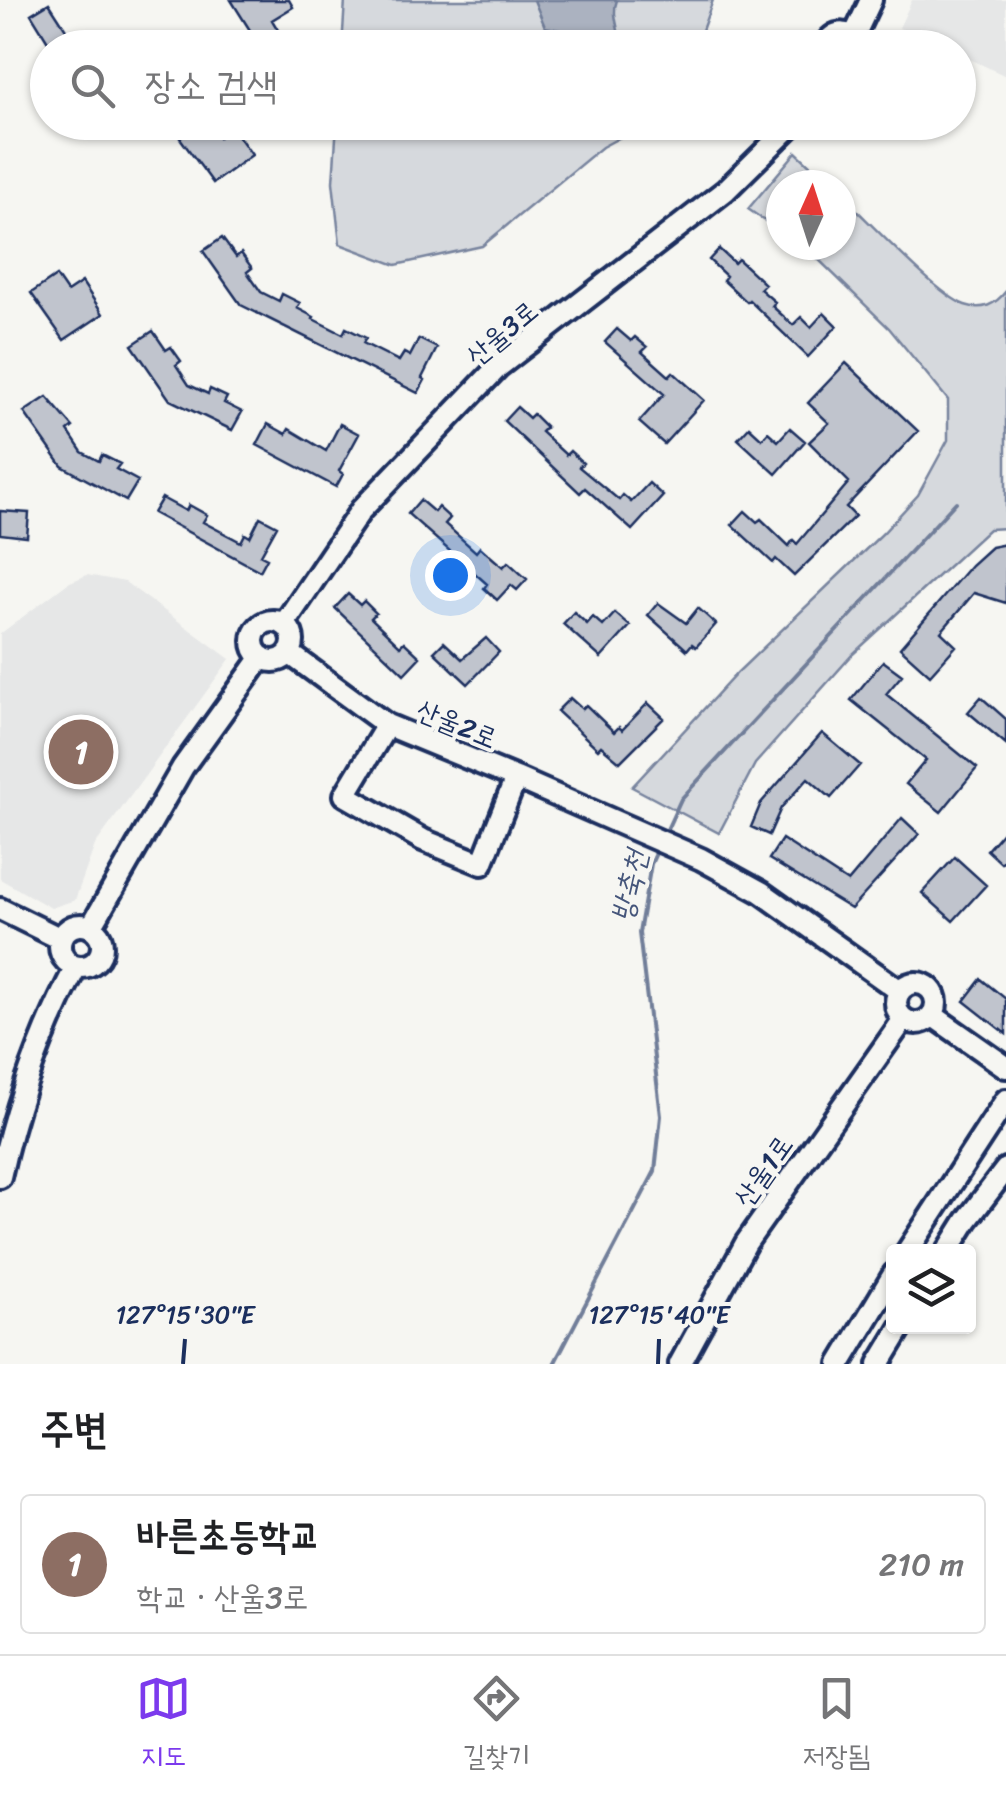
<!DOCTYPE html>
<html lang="ko">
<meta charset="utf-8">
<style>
body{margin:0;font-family:Sriracha,"Poor Story",sans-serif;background:#f2f2f2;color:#202124}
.controls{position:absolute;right:30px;bottom:30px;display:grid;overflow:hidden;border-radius:10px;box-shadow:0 2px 8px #0004}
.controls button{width:90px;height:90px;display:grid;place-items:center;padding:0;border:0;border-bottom:2px solid #e0e0e0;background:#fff;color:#202124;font:50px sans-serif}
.compass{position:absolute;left:766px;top:170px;width:90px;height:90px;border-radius:50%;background:#fff;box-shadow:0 2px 8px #0004;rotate:3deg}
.you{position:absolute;left:450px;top:575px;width:35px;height:35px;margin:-25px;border:8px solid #fff;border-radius:50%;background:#1a73e8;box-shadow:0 0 0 15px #1a73e833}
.badge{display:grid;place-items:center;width:65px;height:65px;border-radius:50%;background:#7c3aed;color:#fff;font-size:32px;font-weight:700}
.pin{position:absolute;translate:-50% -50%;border:5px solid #fff;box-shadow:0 2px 10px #0006}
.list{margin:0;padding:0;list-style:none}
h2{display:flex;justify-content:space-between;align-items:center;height:130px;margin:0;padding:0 40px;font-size:42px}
h2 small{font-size:32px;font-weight:400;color:#757577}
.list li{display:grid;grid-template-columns:65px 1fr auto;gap:30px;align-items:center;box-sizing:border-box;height:140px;margin:0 20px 20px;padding:0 20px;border:2px solid #e0e0e0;border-radius:10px}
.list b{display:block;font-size:38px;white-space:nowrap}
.list p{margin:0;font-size:32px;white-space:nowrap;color:#757577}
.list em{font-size:32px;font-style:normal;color:#757577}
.icon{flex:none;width:55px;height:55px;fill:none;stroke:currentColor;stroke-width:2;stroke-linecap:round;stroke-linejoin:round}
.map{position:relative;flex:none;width:1006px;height:1364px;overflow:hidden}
.search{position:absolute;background:#fff;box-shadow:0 2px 8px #0004;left:30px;right:30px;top:30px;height:110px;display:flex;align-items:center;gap:25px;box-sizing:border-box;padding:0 35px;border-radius:55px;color:#757577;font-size:38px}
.sheet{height:290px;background:#fff}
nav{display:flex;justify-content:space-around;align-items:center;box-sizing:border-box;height:140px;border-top:2px solid #e0e0e0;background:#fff;font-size:28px;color:#757577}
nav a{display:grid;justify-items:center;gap:5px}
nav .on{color:#7c3aed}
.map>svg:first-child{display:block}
.built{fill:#e6e7e7}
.green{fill:#d6d9dd;stroke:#78849e;stroke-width:2.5}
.water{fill:#abb2c0;stroke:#717e99;stroke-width:2.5}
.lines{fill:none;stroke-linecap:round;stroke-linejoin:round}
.stream{stroke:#717e99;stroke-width:4}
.building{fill:#c0c4cd;stroke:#1b2f5e;stroke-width:2.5}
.minor-casing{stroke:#1b2f5e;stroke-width:28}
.minor{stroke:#f6f6f2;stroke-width:20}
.ticks{fill:none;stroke:#1b2f5e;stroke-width:4}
.labels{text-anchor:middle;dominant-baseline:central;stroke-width:8;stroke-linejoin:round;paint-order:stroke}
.street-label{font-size:28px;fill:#1b2f5e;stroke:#f6f6f2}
.water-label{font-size:30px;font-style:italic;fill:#46567b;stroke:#f6f6f2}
.ticks-label{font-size:25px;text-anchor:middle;fill:#1b2f5e;stroke:#f6f6f2;stroke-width:8;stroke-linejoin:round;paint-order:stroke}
</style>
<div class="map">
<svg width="1006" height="1364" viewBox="0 0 1006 1364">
<rect width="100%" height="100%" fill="#f6f6f2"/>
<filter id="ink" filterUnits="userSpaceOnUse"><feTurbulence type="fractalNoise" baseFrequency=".01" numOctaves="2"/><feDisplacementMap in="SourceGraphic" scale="20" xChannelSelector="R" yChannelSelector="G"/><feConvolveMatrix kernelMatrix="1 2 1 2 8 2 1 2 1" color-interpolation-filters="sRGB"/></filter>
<g filter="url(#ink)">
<!-- built -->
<path class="built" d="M912 0H1006V76L959 54 958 48 943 47 899 28Z
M87 575 125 582 230 659 95 845 75 900 51 908 0 879V634L68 583Z"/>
<!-- green -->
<path class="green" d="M345 0H713L696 47 342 48Z
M337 123V122L647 123 602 147 482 246 396 265 340 244 333 182Z
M796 152 831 185H781V232L748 209Z
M841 195C867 219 937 295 965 305 983 311 995 305 1006 291V528L989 529 853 654 755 764 719 833 632 787 738 672 883 533 918 495 948 440V400L889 328 814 255 800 245H841Z"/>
<!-- water -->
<path class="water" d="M534 0H617C610 17 623 32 618 47H604L589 36 545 27Z"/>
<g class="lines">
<!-- stream -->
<path class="stream" d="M664 836 681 799 956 502
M554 1364 655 1171 661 1116 639 933 651 864 658 849"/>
</g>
<!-- building -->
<path class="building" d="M231 0H289L293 7 272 20 278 30 258 43Z
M49 3 78 48H52L31 14Z
M201 122H208L219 137 232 127 252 155 213 183 180 138Z
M222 238 236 257 241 253 252 268 247 272 261 292 279 301 282 294 300 303 297 308 314 317 313 319 343 334 346 328 366 338 363 343 399 361 404 353 410 356 419 339 437 348 422 378 425 380 418 393 241 305 203 251Z
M719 249 734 263 738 259 765 284 760 289 775 302 772 306 793 325 801 317 811 327 824 313 837 326 808 357 749 300 747 302 723 280 726 276 709 260Z
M56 276 67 292 82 282 103 314 64 340 31 293Z
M617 329 631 341 635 337 647 347 642 352 669 376 673 372 704 400 664 444 639 422 664 394 605 342Z
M153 331 166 350 171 347 181 361 176 365 189 385 208 394 210 389 227 397 224 403 242 412 232 430 170 400 132 345Z
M846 363 918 431 846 507 855 516 794 576 776 559 773 563 732 525 745 511 757 522 761 519 789 546 793 540 797 544 849 482 809 442 829 423 808 403Z
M47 397 73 427 68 431 82 452 99 461 102 455 120 464 116 469 138 481 126 501 62 466 24 412Z
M517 407 529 418 533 414 546 427 541 432 566 455 570 451 583 463 579 467 619 500 623 495 631 502 649 483 663 496 632 530 585 488 580 493 504 421Z
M268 424 286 434 289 429 326 451 340 424 359 434 339 471 343 474 336 487 257 445Z
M749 427 762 439 768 432 778 441 790 428 805 441 776 474 738 439Z
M162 498 186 511 189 505 207 515 203 522 241 542 245 534 250 537 260 517 277 526 261 555 267 558 260 571 153 513Z
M420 500 434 512 438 507 450 518 445 524 476 552 480 547 503 567 508 562 527 579 517 590 511 585 497 600 484 588 487 584 408 514Z
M0 511 29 513 27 537 0 534Z
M1006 544V603L974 593 941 632 956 646 930 675 900 648 971 565 991 547Z
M348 594 360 605 364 601 376 613 371 618 400 646 404 642 420 657 404 674 335 608Z
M658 603 686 623 698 608 716 624 696 647 692 644 687 650 648 615Z
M574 612 587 624 593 617 603 626 615 613 630 626 601 658 563 624Z
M486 638 499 652 468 684 434 652 444 642 462 659Z
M883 661 902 675 886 694 977 768 941 812 906 784 926 760 851 700Z
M981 697 1006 719V744L968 712Z
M570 698 582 709 586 705 614 732 619 727 622 730 648 703 664 718 620 762 601 746 598 749 557 711Z
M822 733 860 765 831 798 808 778 781 808 769 835 751 827 761 803Z
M902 818 919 834 851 909 769 859 782 839 848 882Z
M1006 828V858L1001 863 987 850Z
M955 857 986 885 953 921 922 893Z
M981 979 1006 999V1034L964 1001Z"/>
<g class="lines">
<defs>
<path id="minor" d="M854 36 871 0
M824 48C832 28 853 29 862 48
M253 641a20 20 0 1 1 40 0a20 20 0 1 1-40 0Z
M284 624 361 510 498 367 726 190 795 122
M289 653 387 725 516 778 701 859 761 892 900 991
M387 725 345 795 423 840 482 864 516 778
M0 909 61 939
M60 946a21 21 0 1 1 42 0a21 21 0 1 1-42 0Z
M91 927 183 767 262 657
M896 1003a20 20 0 1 1 40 0a20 20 0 1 1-40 0Z
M932 1015 1006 1067
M0 1177C16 1104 41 1033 76 967
M907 1252 1006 1100
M947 1252 967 1220 1006 1169
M680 1364 746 1243 904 1019
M840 1364 894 1274
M879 1364 902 1326"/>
</defs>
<!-- minor casing -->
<use href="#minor" class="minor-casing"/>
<!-- minor -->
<use href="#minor" class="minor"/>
</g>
</g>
<!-- ticks -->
<path class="ticks" d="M183 1364 185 1339M658 1364 659 1339"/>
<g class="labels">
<!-- street labels -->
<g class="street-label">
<text transform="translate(502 333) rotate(-40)">산울3로</text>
<text transform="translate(457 724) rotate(22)">산울2로</text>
<text transform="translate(763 1171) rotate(-55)">산울1로</text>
</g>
<!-- water labels -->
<g class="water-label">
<text transform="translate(629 886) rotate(-77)">방축천</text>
</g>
</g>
<g class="ticks-label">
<text x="185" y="1323">127°15'30"E</text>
<text x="659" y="1323">127°15'40"E</text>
</g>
</svg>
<div class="controls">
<button><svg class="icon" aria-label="layers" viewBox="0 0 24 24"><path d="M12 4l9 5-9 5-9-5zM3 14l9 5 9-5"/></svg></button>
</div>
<svg class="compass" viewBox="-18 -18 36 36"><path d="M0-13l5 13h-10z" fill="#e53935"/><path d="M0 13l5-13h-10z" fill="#757577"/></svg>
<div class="you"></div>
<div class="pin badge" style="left:81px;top:752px;background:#8d6e63">1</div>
<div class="search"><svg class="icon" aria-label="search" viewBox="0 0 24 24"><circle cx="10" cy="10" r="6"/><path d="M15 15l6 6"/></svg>장소 검색</div>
</div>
<section class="sheet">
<h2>주변<small></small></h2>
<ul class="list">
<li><span class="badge" style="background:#8d6e63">1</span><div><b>바른초등학교</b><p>학교 · 산울3로</p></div><em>210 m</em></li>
</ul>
</section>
<nav>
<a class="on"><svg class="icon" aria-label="map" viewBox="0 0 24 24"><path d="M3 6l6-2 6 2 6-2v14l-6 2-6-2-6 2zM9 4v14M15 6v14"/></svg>지도</a>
<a><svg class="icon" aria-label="directions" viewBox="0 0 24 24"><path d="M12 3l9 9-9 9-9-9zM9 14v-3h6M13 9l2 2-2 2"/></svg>길찾기</a>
<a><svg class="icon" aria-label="saved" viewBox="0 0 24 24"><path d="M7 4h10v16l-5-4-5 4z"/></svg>저장됨</a>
</nav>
